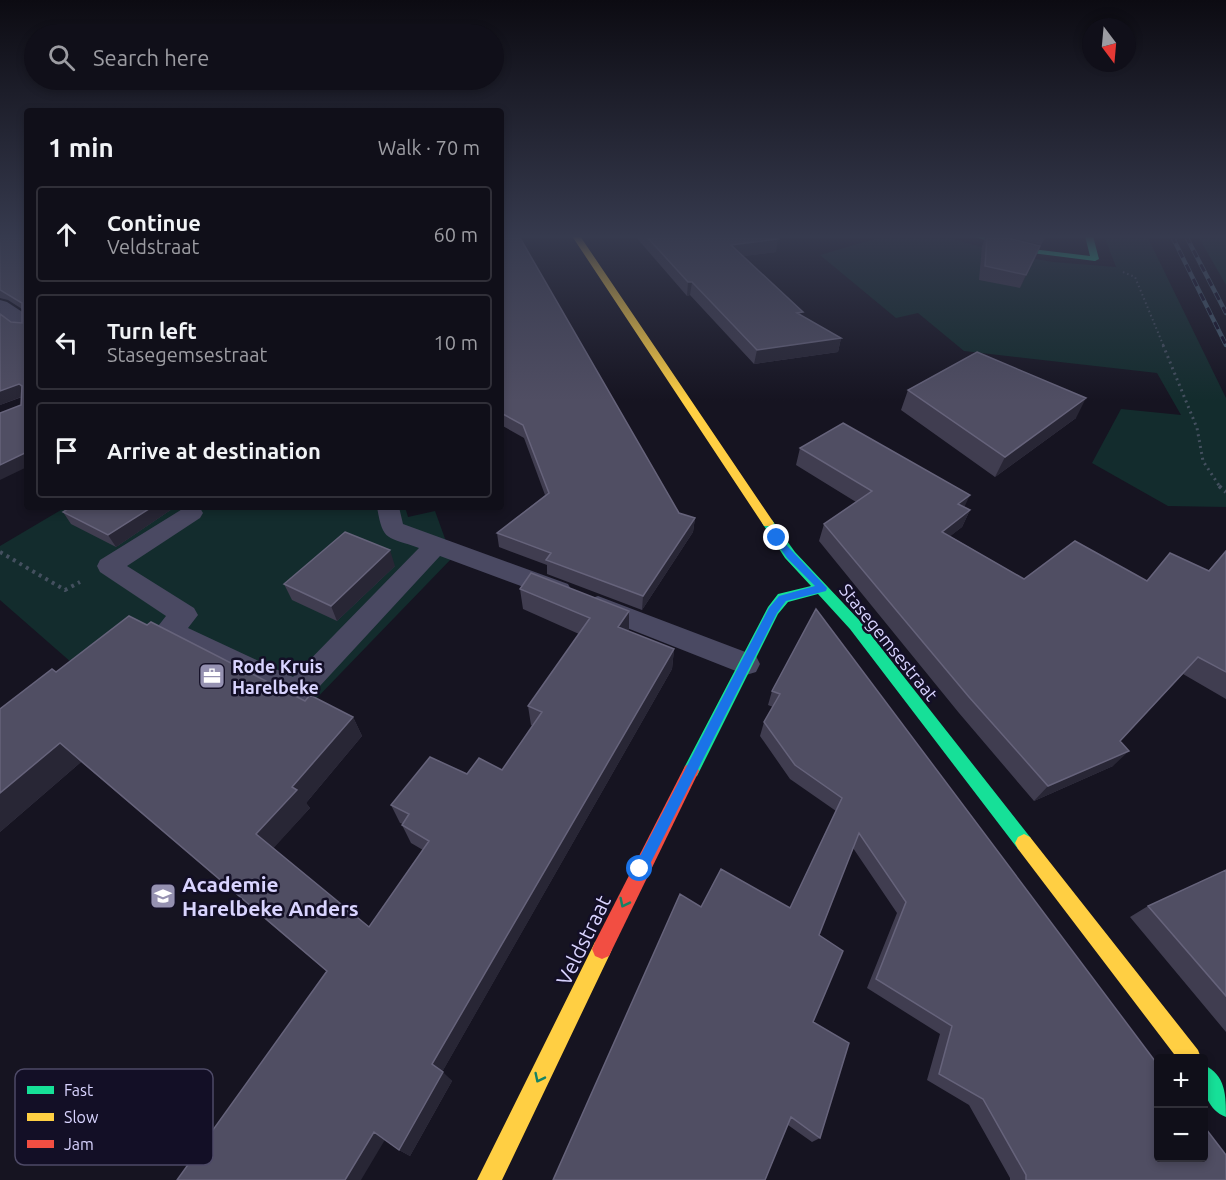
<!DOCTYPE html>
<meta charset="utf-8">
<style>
body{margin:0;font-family:Ubuntu,sans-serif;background:#191822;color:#f1f3f6}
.controls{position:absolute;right:18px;bottom:18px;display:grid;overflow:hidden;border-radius:6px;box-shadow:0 3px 9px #0003}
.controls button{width:54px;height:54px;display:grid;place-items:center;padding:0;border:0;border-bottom:2px solid #302f38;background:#100f19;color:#f1f3f6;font:30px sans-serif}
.compass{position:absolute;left:1082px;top:18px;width:54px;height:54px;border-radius:50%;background:#100f19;box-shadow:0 3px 9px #0003;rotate:164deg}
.stop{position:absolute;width:18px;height:18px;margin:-14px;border:4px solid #1a73e8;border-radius:50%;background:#fff}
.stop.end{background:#1a73e8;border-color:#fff;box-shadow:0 2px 6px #0008}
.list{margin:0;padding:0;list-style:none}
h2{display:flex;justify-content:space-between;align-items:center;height:78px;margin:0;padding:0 24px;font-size:26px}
h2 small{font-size:20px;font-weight:400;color:#9c9ca2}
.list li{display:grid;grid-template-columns:39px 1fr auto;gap:18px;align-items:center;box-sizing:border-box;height:96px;margin:0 12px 12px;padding:0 12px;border:2px solid #302f38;border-radius:6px}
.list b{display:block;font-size:22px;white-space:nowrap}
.list p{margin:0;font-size:20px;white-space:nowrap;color:#9c9ca2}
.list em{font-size:20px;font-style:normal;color:#9c9ca2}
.icon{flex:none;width:33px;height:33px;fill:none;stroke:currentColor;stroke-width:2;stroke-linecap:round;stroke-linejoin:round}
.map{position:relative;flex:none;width:1226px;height:1180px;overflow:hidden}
.search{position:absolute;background:#100f19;box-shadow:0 3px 9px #0003;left:24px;top:24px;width:480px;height:66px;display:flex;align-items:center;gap:15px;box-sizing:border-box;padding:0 21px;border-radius:33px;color:#9c9ca2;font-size:22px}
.panel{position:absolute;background:#100f19;box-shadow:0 3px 9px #0003;left:24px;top:108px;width:480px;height:402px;border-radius:6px}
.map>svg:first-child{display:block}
.green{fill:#132c2d}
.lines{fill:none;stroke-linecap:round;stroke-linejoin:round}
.path-far2{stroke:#44505f;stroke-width:2;stroke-dasharray:1.5 3;stroke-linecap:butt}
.path-far1{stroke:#44505f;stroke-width:3;stroke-dasharray:2 4;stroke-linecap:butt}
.path{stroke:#44505f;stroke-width:4;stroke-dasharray:3 4.5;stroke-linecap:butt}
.lane{fill:#4a4962;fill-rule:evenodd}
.street{fill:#4a4962;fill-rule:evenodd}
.fast{fill:#16e098;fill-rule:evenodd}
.slow{fill:#ffcf43;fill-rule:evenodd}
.jam{fill:#f24e42;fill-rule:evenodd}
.rail-casing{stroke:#43596b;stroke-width:4.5}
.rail{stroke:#130f26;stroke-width:3;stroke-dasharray:8;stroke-linecap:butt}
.wall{fill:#403d50}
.shaded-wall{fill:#282635}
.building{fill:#504e63;stroke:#66637b;stroke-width:1.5}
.oneway{stroke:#158265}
.route{fill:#1a73e8}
.labels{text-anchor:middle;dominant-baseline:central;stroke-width:5;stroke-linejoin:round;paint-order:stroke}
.street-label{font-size:18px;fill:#d9d4ff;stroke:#130f26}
.poi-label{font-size:18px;font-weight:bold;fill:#d9d4ff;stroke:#130f26;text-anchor:start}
.near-poi-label{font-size:21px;font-weight:bold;fill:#d9d4ff;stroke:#130f26;text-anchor:start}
.near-street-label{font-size:21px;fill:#d9d4ff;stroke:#130f26}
.key{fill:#130f26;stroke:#4e4a67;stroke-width:1.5}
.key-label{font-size:16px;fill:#d9d4ff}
</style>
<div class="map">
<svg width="1226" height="1180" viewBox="0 0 1226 1180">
<rect width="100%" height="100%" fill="#161421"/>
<!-- green -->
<path class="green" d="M885 236H943L1002 253 1053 262 1116 267 1104 236H1147L1226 398V507L1168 506 1092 463 1121 409 1181 415 1157 373 964 351 918 313 896 318 820 255Z
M1198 236H1226V285Z
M66 507H405L408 517 435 511 452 558 223 795 0 600V546Z"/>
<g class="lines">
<!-- path-far2 -->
<path class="path-far2" d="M1123 272 1135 277 1164 347"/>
<!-- path-far1 -->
<path class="path-far1" d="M1163 345 1197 428 1203 461 1220 487"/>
<!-- path -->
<path class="path" d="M1219 486 1226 492
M0 552 65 590 80 582"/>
<!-- lane -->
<path class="lane" d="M377 507H399L403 524 568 584 572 591 568 598 559 600 440 556 307 700 297 704 159 637 155 630 166 616 100 572 97 566 100 560 184 508H200L203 513 200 518 127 566 194 608 198 615 188 628 293 677 419 548C387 536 383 543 377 507Z
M598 596 756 656 760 664 756 672 746 675 589 613 585 606 589 599Z"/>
<!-- street -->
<path class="street" d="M0 300 7 302 27 315V331L19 330 0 316Z"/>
<!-- fast -->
<path class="fast" d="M971 236H983L1032 249 1090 256 1085 236H1093L1099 259 1095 261 1032 253Z
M768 519 772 520 795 552 860 621 1030 837 1033 843 1030 849 1024 852 1018 849 850 629 818 594 788 602 778 614 697 776 691 779 685 776 683 771 685 766 768 607 778 594 811 586 785 558 764 526 762 523Z
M1204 1065C1226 1075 1226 1096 1226 1117 1204 1108 1202 1085 1204 1065Z"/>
<!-- slow -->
<path class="slow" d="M572 236H580L772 520 774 523 772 526H764Z
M1024 834 1030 837 1198 1050 1201 1058H1177L1018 849 1015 843 1018 837Z
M602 939 609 942 612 949 609 956 502 1180H477L595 942Z"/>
<!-- jam -->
<path class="jam" d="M691 763 697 766 699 771 609 956 602 959 595 956 592 949 595 942 685 766Z"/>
<defs>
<path id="rail" d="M1172 236 1226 345
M1186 236 1226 313"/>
</defs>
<!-- rail casing -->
<use href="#rail" class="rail-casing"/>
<!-- rail -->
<use href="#rail" class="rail"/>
</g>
<!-- wall -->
<path class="wall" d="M0 236H27V467L21 405 22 397 0 405 11 322 22 323V309L8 300 0 298Z
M501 236 679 513 695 518 693 532 642 610 547 574V565L499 547 497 533 545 495 524 438 501 425Z
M635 236H774L776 252 743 256 802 316 841 338 838 352 754 364 690 295 687 296Z
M986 236H1000L1040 246 1020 288 979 280 982 246Z
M1005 236H1046L1041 245Z
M908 390 1076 418 995 477 901 410Z
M800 448 970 510 962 527 950 536 1024 579 1147 581 1208 571 1226 551V699L1183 674 1120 741 1113 766 1034 801 959 713 819 541 824 524 856 502 796 465Z
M175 507 116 547 71 524 63 512Z
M395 566 337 621 292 600 284 584Z
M520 589 674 649 672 669 442 1072 452 1081 410 1156 399 1150 385 1140 327 972 81 762 0 832 56 672 147 625 305 701 353 717 362 736 306 803 310 808 273 848 369 927 423 850 411 843 402 825 403 824 400 823 391 805 467 774 502 770 533 726 531 725 528 706 579 634 523 609Z
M816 609 1226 1180H1010V1178L969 1105 927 1080 940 1034 867 988 897 913 853 848 819 935 813 1022 820 1138 812 1142 788 1125 701 907 790 908 836 811 790 779 760 736 764 722 773 707 768 705 772 691Z
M1226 870V1032L1130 917 1148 906Z"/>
<!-- shaded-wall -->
<path class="shaded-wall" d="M778 239 776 252 730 258 731 245Z
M1040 246 1035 259 1020 288 1026 275Z
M688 282H692L690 295 687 296Z
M841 338 838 352 754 364 757 350Z
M19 384 26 395 0 405V391Z
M1086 398 1076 418 995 477 1005 457Z
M27 452V467L0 480V465Z
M970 495 962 512 958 504Z
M152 507H175L116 547 108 535Z
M970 510 962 527 934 549 942 532Z
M695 518 693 532 642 610 643 596Z
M390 550 395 566 337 621 331 606Z
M629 611V631L618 627Z
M674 649 672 669 441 1074 432 1064Z
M353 717 362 736 306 803 310 808 271 851 256 834 292 787Z
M60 743 81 762 0 832V793Z
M1129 751 1113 766 1034 801 1048 786Z
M443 1072 452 1081 410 1156 399 1150Z
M374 1132 386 1138 361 1180H345Z"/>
<!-- building -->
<path class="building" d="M0 236H27V452L0 465V413L21 405 22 386 19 384 0 391V314L11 322 22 323V303L0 290Z
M501 236H519L679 513 695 518 643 596 546 560 551 553 497 533 549 493 523 425 501 413Z
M646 236H774L778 239 731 245 803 312 797 313 841 338 757 350 692 282H688Z
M987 236H1000L1040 246 1026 275 985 266Z
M977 352 1086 398 1005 457 908 390Z
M843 423 970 495 958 504 970 510 942 532 1024 579 1075 541 1147 581 1170 553 1209 571 1226 551V672L1198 657 1120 741 1129 751 1048 786 969 697 824 524 872 491 800 448Z
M71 507H152L108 535 63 512Z
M345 532 390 550 331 606 284 584Z
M531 573 629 611 618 627 674 649 432 1064 443 1072 399 1150 374 1132 345 1180H177L327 971 60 743 0 793V709L52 669 56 672 129 616 147 625 151 622 305 701 310 695 353 717 292 787 297 790 256 834 369 927 429 841 402 825 409 814 391 805 430 757 467 774 479 758 502 770 542 712 528 706 590 618 520 589Z
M816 609 1158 1065V1158H1203V1125L1226 1155V1180H1026V1175L983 1099 939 1074 952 1026 876 979 906 902 859 833 819 935 843 951 813 1022 849 1043 820 1138 791 1117 765 1180H553L680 894 701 907 721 869 790 908 842 798 795 765 764 722 780 694 772 691Z
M1226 870V996L1148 906Z"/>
<!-- one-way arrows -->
<defs><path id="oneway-chevron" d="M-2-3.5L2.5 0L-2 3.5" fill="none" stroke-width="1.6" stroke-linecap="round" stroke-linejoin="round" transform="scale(1.5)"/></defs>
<g class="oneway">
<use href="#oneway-chevron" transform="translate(624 903) rotate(116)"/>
<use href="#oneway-chevron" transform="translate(539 1078) rotate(116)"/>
</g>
<!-- sky -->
<linearGradient id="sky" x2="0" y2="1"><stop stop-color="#0c0b12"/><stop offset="0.59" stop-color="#363a4e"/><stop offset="1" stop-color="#363a4e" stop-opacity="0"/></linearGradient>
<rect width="1226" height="401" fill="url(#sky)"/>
<!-- route -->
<path class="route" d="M777 535 827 588 826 591 786 601 777 613 645 874 640 876 636 874 634 869 636 864 769 608 779 596 815 586 787 558 773 538Z"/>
<!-- icons -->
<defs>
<symbol id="office-square" viewBox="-11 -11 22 22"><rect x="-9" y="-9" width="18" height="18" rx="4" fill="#9591b1" stroke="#130f26"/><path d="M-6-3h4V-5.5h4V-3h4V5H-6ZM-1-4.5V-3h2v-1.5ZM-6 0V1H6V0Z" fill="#fff"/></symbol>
<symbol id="school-square" viewBox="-11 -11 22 22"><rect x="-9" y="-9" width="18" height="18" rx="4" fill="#9591b1" stroke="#130f26"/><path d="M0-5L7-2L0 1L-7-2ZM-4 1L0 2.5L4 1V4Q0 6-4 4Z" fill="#fff"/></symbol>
</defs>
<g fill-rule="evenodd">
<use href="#office-square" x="197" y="661" width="30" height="30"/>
<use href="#school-square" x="148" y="881" width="30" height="30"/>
</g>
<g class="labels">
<!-- street labels -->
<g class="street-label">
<text transform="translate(889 642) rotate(51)">Stasegemsestraat</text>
</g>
<!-- poi labels -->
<g class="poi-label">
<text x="232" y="666">Rode Kruis<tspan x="232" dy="21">Harelbeke</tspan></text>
</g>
<!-- near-poi labels -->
<g class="near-poi-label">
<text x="182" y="884">Academie<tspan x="182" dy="24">Harelbeke Anders</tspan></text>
</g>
<!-- near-street labels -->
<g class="near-street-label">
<text transform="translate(583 940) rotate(-64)">Veldstraat</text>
</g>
</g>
<!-- legend -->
<rect x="15" y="1069" width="198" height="96" rx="9" class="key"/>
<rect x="27" y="1086" width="27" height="8" fill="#16e098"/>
<rect x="27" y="1113" width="27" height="8" fill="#ffcf43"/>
<rect x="27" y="1140" width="27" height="8" fill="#f24e42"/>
<g class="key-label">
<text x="64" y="1096">Fast</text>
<text x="64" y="1123">Slow</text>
<text x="64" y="1150">Jam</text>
</g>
</svg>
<div class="controls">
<button>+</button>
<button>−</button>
</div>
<svg class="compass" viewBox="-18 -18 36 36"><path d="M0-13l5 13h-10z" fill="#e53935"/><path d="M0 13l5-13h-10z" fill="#9c9ca2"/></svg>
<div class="stop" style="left:640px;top:869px"></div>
<div class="stop end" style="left:777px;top:538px"></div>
<div class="search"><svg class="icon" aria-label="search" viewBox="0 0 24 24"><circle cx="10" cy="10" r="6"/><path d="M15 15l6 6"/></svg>Search here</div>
<section class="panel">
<h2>1 min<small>Walk · 70 m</small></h2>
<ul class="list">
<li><svg class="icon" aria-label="ahead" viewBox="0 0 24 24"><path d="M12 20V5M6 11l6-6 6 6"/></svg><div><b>Continue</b><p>Veldstraat</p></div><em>60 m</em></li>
<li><svg class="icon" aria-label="left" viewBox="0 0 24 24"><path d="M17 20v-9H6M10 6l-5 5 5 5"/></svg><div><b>Turn left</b><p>Stasegemsestraat</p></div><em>10 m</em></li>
<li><svg class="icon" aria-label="arrive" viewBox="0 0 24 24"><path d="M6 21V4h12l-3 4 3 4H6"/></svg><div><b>Arrive at destination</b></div></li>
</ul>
</section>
</div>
